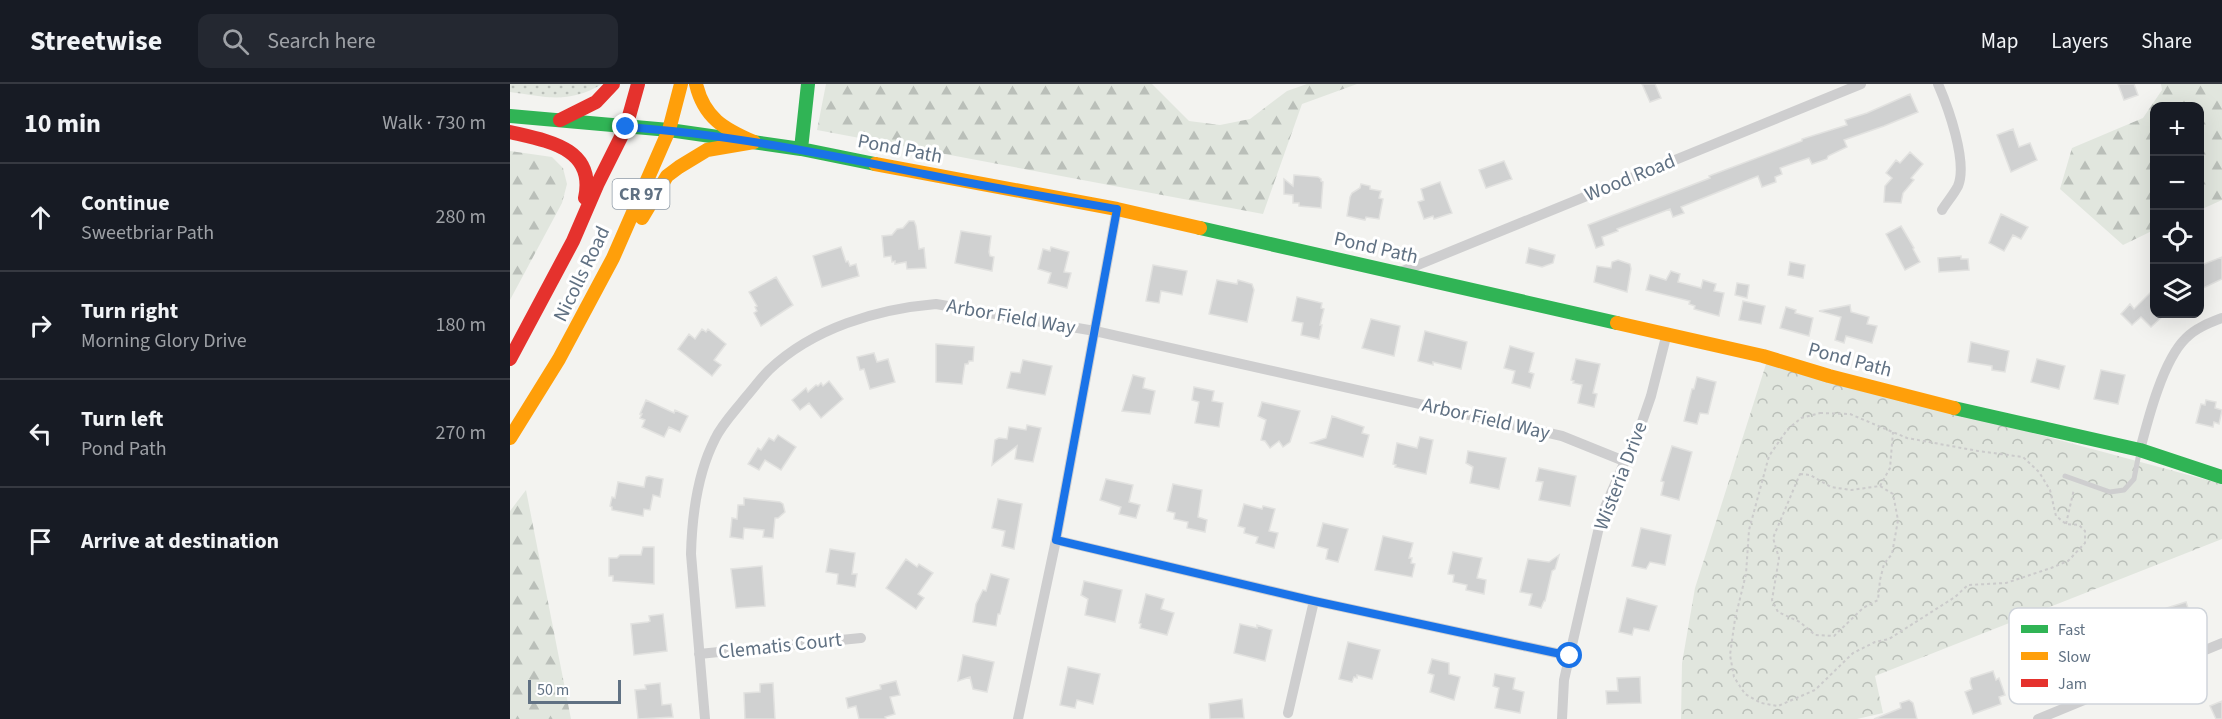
<!DOCTYPE html>
<meta charset="utf-8">
<style>
body{margin:0;font-family:"Source Sans 3",sans-serif;background:#242831;color:#f1f3f6}
.controls{position:absolute;right:18px;top:18px;display:grid;overflow:hidden;border-radius:12px;box-shadow:0 6px 24px #0002}
.controls button{width:54px;height:54px;display:grid;place-items:center;padding:0;border:0;border-bottom:2px solid #363941;background:#171b24;color:#f1f3f6;font:30px sans-serif}
.scale{position:absolute;left:18px;bottom:15px;width:93px;box-sizing:border-box;padding-left:6px;border:3px solid #607183;border-top:0;font-size:16px;line-height:21px;white-space:nowrap;color:#607183;-webkit-text-stroke:4px #fff;paint-order:stroke}
.stop{position:absolute;width:18px;height:18px;margin:-14px;border:4px solid #1a73e8;border-radius:50%;background:#fff}
.stop.end{background:#1a73e8;border-color:#fff;box-shadow:0 2px 6px #0008}
.list{margin:0;padding:0;list-style:none}
h2{display:flex;justify-content:space-between;align-items:center;height:78px;margin:0;padding:0 24px;font-size:26px}
h2 small{font-size:20px;font-weight:400;color:#9ea1a6}
.list li{display:grid;grid-template-columns:39px 1fr auto;gap:18px;align-items:center;box-sizing:border-box;height:108px;padding:0 24px;border-top:2px solid #363941}
.list b{display:block;font-size:22px;white-space:nowrap}
.list p{margin:0;font-size:20px;white-space:nowrap;color:#9ea1a6}
.list em{font-size:20px;font-style:normal;color:#9ea1a6}
.icon{flex:none;width:33px;height:33px;fill:none;stroke:currentColor;stroke-width:2;stroke-linecap:round;stroke-linejoin:round}
.map{position:relative;flex:none;width:1712px;height:635px;overflow:hidden}
header{display:flex;align-items:center;gap:36px;box-sizing:border-box;height:84px;padding:0 30px;background:#171b24;border-bottom:2px solid #363941}
header strong{font-size:28px}
nav{display:flex;gap:33px;margin-inline-start:auto;font-size:21px}
.search{width:420px;height:54px;background:#242831;display:flex;align-items:center;gap:15px;box-sizing:border-box;padding:0 21px;border-radius:12px;color:#9ea1a6;font-size:22px}
main{display:flex}
aside{flex:1;background:#171b24}
.map>svg:first-child{display:block}
.grass{fill:url(#grass-dots)}
.forest{fill:url(#forest-firs)}
.park{fill:url(#park-crowns)}
.building{fill:#d0d1d1;stroke:#e2e2e0;stroke-width:1.5}
.lines{fill:none;stroke-linecap:round;stroke-linejoin:round}
.path{stroke:#cbcbcb;stroke-width:2;stroke-dasharray:3 3;stroke-linecap:butt}
.lane{stroke:#cececf;stroke-width:5}
.street{stroke:#cececf;stroke-width:10}
.fast{stroke:#30b455;stroke-width:14}
.slow{stroke:#ff9f0a;stroke-width:14}
.jam{stroke:#e5322d;stroke-width:14}
.route{stroke:#1a73e8;stroke-width:8}
.labels{text-anchor:middle;dominant-baseline:central;stroke-width:6;stroke-linejoin:round;paint-order:stroke}
.shield{fill:#fff;stroke:#909ca8;stroke-width:1.5}
.shield-label{font-size:18px;font-weight:bold;fill:#607183}
.street-label{font-size:20px;fill:#607183;stroke:#fff}
.key{fill:#fff;stroke:#cfd4da;stroke-width:1.5}
.key-label{font-size:16px;fill:#607183}
</style>
<header>
<strong>Streetwise</strong>
<div class="search"><svg class="icon" aria-label="search" viewBox="0 0 24 24"><circle cx="10" cy="10" r="6"/><path d="M15 15l6 6"/></svg>Search here</div>
<nav><a>Map</a><a>Layers</a><a>Share</a></nav>
</header>
<main>
<aside>
<h2>10 min<small>Walk · 730 m</small></h2>
<ul class="list">
<li><svg class="icon" aria-label="ahead" viewBox="0 0 24 24"><path d="M12 20V5M6 11l6-6 6 6"/></svg><div><b>Continue</b><p>Sweetbriar Path</p></div><em>280 m</em></li>
<li><svg class="icon" aria-label="right" viewBox="0 0 24 24"><path d="M7 20v-9h11M14 6l5 5-5 5"/></svg><div><b>Turn right</b><p>Morning Glory Drive</p></div><em>180 m</em></li>
<li><svg class="icon" aria-label="left" viewBox="0 0 24 24"><path d="M17 20v-9H6M10 6l-5 5 5 5"/></svg><div><b>Turn left</b><p>Pond Path</p></div><em>270 m</em></li>
<li><svg class="icon" aria-label="arrive" viewBox="0 0 24 24"><path d="M6 21V4h12l-3 4 3 4H6"/></svg><div><b>Arrive at destination</b></div></li>
</ul>
</aside>
<div class="map">
<svg width="1712" height="635" viewBox="0 0 1712 635">
<defs>
<pattern id="grass-dots" width="8" height="8" patternUnits="userSpaceOnUse" patternTransform="scale(1.5)"><rect width="8" height="8" fill="#e1e6de"/><path d="M2 2h.1M6 6h.1" fill="none" stroke="#babfb9" stroke-width="1.8" stroke-linecap="round"/></pattern>
<pattern id="forest-firs" width="22" height="20" patternUnits="userSpaceOnUse" patternTransform="scale(1.5)"><rect width="22" height="20" fill="#e1e6de"/><path d="M5 1l3.5 6h-7zM16 11l3.5 6h-7z" fill="#babfb9"/></pattern>
<pattern id="park-crowns" width="20" height="18" patternUnits="userSpaceOnUse" patternTransform="scale(1.5)"><rect width="20" height="18" fill="#e1e6de"/><path d="M2 6a3 3 0 1 1 6 0M12 15a3 3 0 1 1 6 0" fill="none" stroke="#babfb9"/></pattern>
</defs>
<rect width="100%" height="100%" fill="#f3f3f0"/>
<!-- grass -->
<path class="grass" d="M0 0H92C59 20 36 13 0 8Z"/>
<!-- forest -->
<path class="forest" d="M316 0H642L679 37 710 41 740 35 777 7 797 0H847L792 20 753 130 307 46Z
M1651 0H1712V116L1690 126V22H1644V146L1613 161 1550 105 1562 64 1633 34 1652 6Z
M0 67 42 73 53 84 57 100 52 119 0 216Z
M16 406 61 635H0V427Z"/>
<!-- park -->
<path class="park" d="M1257 277 1712 400V455L1365 592 1373 629 1347 635H1171L1172 579 1185 504Z"/>
<!-- building -->
<path class="building" d="M1132 0H1145L1151 14 1140 18Z
M1608 0H1624L1628 11 1614 16Z
M1400 10 1408 28 1374 42 1334 56 1337 63 1318 72 1317 75 1302 80 1299 74 1284 79 1270 84 1272 90 1265 93 1266 98 1252 103 1248 92 1171 123 1174 129 1163 133 1160 125 1107 145 1108 147 1092 153 1094 161 1086 164 1078 141 1200 94 1199 92 1292 57V55L1337 41 1335 36 1357 29Z
M1503 45 1509 63 1520 59 1527 76 1501 88 1487 51Z
M1400 68 1413 80 1401 94 1404 96 1393 109 1391 119 1374 118 1375 102 1382 94 1376 89 1386 76 1390 79Z
M994 77 1002 95 976 104 969 86Z
M784 91 808 93 811 95V97L813 98 811 124 789 122V119H783V111L774 110V95L783 102Z
M930 98 942 129 924 135 923 132 914 135 908 118 914 116 911 105Z
M851 100 860 102V105L871 107 869 114 873 115 869 135 856 133 855 136 837 132 840 113 842 109 850 104Z
M1491 130 1518 143 1511 155 1503 151 1494 167 1479 159Z
M399 137H404L406 142 409 165 414 164 416 184 397 185 396 178 385 180V177L382 178 381 172 374 173 372 152 382 151 387 145 393 144Z
M1391 142 1404 164 1403 165 1410 178 1395 186 1376 150Z
M451 147 481 152 479 168 480 172 484 173 482 187 445 179Z
M331 163 336 178 338 177 340 182 346 180 349 192 312 203 303 172Z
M541 163 559 168 554 188 561 189 557 204 538 199 541 189 528 185 533 165 540 167Z
M1019 164 1045 171 1043 179 1032 183 1016 179Z
M1451 172V175H1458L1459 186 1429 188 1428 174Z
M1712 173V195L1689 206V182Z
M1108 176 1120 180 1121 185 1117 208 1084 198 1087 182 1101 184 1102 178Z
M1280 178 1295 181 1293 194 1278 191Z
M643 181 677 187 672 211 651 207 649 219 636 217Z
M1161 187 1170 190 1168 198 1191 204 1193 196 1206 200 1204 207 1214 209 1209 232 1184 225 1185 222 1179 220 1180 217 1136 206 1140 191 1156 196Z
M266 193 283 221 251 242 244 229 247 227 245 223 247 222 239 208Z
M707 196 727 200 728 196 742 200 744 206 737 238 699 230Z
M1227 199 1239 201 1237 214 1225 211Z
M1644 205V230H1655L1641 243 1631 233 1622 241 1611 230 1620 220 1624 225Z
M787 213 812 219 811 224 814 225 810 241H812L809 255 791 251 793 239 782 237Z
M1233 217 1255 222 1251 240 1229 236Z
M1340 221 1341 228 1359 233 1357 240 1367 242 1362 259 1336 252 1334 259 1325 256 1331 233 1309 227Z
M1276 223 1286 226 1285 229 1303 234 1299 252 1270 244Z
M861 235 890 242 884 272 852 264Z
M192 245 196 248 198 245 216 260 204 276 211 281 202 292 168 265 179 250 185 255Z
M915 247 957 258 951 285 923 278V281L908 277Z
M1461 258 1499 267 1495 288 1482 286V282L1458 278Z
M426 260 464 263 463 277H459L458 280H455L452 300 426 298Z
M1000 262 1024 269 1019 288 1024 290 1020 304 1002 299 1005 287 994 284Z
M364 269 367 278 378 275 385 298 360 305 354 285 350 286 347 273Z
M1066 275 1090 280 1083 309 1087 310 1084 323 1068 319 1072 301 1063 299 1064 297 1061 296Z
M1527 275 1555 282 1549 305 1521 298Z
M513 276 542 282 535 311 497 304 501 288 510 289Z
M1591 286 1615 291 1608 320 1584 315Z
M623 291 635 294 633 304 645 307 640 330 612 327Z
M1187 293 1206 298 1198 330 1190 329 1187 340 1174 337 1182 305H1184Z
M319 297 333 315 311 334 299 319 290 326 282 316 296 304 298 308 306 301 308 302 311 299 313 302Z
M684 303 704 307 702 317 713 319 709 343 685 339 689 318 682 316Z
M136 316 164 329 165 326 178 332 170 348 159 343 154 353 132 343 135 336 130 334 132 330H130Z
M1696 316 1706 318 1705 324 1712 326 1709 340 1704 338 1703 343 1686 339 1691 320 1695 321Z
M752 318 790 327 780 358 773 363 769 357 760 364 755 357 751 356 756 336 748 332Z
M822 332 854 343 852 349 859 351 853 373 801 359 816 354Z
M517 341 531 344 523 378 505 375 507 362 482 381 485 356 489 354 497 355 499 343 516 346Z
M268 351 286 363 271 386 255 376 249 386 238 380 248 364 251 366 259 354 264 357Z
M910 353 923 356 916 390 885 383 886 381 883 380 887 359 907 364Z
M1162 362 1182 368 1169 416 1151 411 1154 398 1151 397Z
M958 367 996 374 989 405 960 399 963 383 956 379Z
M1029 384 1066 392 1060 422 1029 416 1033 398 1026 397Z
M139 392 153 395 150 413 143 411 140 426 134 425 133 432 102 426V423L100 422 102 413 105 414 108 398 134 403 136 393Z
M596 395 623 401 619 418 630 421 626 434 609 430 611 423 590 416Z
M663 400 692 406 688 433 697 436 695 448 677 444 678 438 664 435 665 429 657 427Z
M234 414 270 418 273 420 275 428 268 434H265L263 454 253 453 254 446 234 444 233 455 220 453 222 434 227 435 228 421H234Z
M488 415 512 420 504 465 492 462 495 447 482 444Z
M734 420 752 425 753 422 765 425 759 447 768 449 764 464 746 459 748 453 734 449 735 444 728 442Z
M813 439 838 445 828 478 816 475 818 465 807 462Z
M1131 444 1161 451 1155 481 1140 478 1136 485 1122 482Z
M873 452 903 459 899 474H902L901 479 905 480 902 493 865 486Z
M133 463H144V500L103 497V492H99V474H107L110 471H131Z
M320 465 345 469 342 490H347L345 503 327 500 328 490 316 488Z
M943 468 972 474 967 494 976 496 974 510 956 506 957 501 943 498 944 491 938 490Z
M1049 471 1045 485 1042 487 1035 517H1034L1031 524 1019 521 1022 510 1010 508 1018 475 1039 478Z
M396 475 407 483 409 480 423 489 408 510 414 514 406 525 376 504Z
M252 482 255 522 226 524 221 485Z
M481 490 499 495 490 530H488L486 542 463 538 466 520 473 506 476 507Z
M574 497 612 506 605 538 575 531 578 515 571 511Z
M636 510 654 515 651 525 664 529 657 551 630 544 631 540 629 539Z
M1117 514 1147 522 1139 547 1124 544 1122 551 1109 548Z
M1676 518 1684 542 1652 551 1644 528Z
M153 530 157 567 124 571 121 540 138 538 140 537 139 532Z
M730 540 747 544V541L762 546 755 577 724 569Z
M838 558 870 566 862 595 847 591V594L844 593 842 598 829 595Z
M453 571 484 578 477 608 463 605 460 593 448 597Z
M922 575 939 579V590L950 593 944 616 920 608 924 591 918 589Z
M558 583 590 590 583 620 567 616 565 624 550 621Z
M1483 587 1486 596 1489 594 1495 611 1489 613 1491 620 1463 630 1455 608 1462 605 1460 598 1461 594Z
M985 590 1005 594 1003 605 1014 608 1010 629 985 624 989 604 983 602Z
M1130 593 1131 619 1097 620 1096 607H1108L1107 594Z
M386 597 390 611 380 613 385 630 375 633 376 635H349L346 622 338 624 336 614 371 605 370 601Z
M150 599 152 621 161 620 163 633 128 635 125 606 136 605 135 601Z
M263 599 265 635H235L234 609 250 608V600Z
M732 615 734 634 700 635 699 620Z
M1399 616 1403 619 1407 635H1364L1391 624 1390 619Z
M1712 617V635H1706L1700 622Z"/>
<g class="lines">
<!-- path -->
<path class="path" d="M1310 329 1340 330 1397 354 1468 367 1513 373 1529 388 1540 406 1546 432 1556 440 1569 441 1575 447V459L1558 477 1541 484 1496 499 1458 501 1445 513 1379 555 1365 558 1343 569 1305 606 1268 622 1251 619 1235 610 1224 593 1220 571 1225 535 1236 490 1239 446 1259 372 1277 346 1291 334Z
M1290 390 1300 391 1321 403 1341 406 1370 402 1383 410 1388 436 1382 470 1374 480 1370 496 1368 516 1353 524 1324 552 1305 551 1290 538 1268 528 1262 516 1269 474 1263 454Z
M1370 402 1380 384 1383 348
M1556 440 1564 405"/>
<!-- lane -->
<path class="lane" d="M1555 392 1600 408 1614 406 1624 395 1629 369"/>
<!-- street -->
<path class="street" d="M1428 0C1438 23 1458 78 1448 102 1444 110 1437 118 1432 126
M888 189 1351 0
M1630 366C1638 335 1653 276 1676 254 1686 244 1699 239 1712 234
M546 456 804 517 1060 572
M189 570 351 554
M778 629 804 517
M195 635 181 470C182 431 187 390 205 355 212 340 225 327 235 314 243 305 250 295 259 286 303 244 367 225 426 220L585 247 1052 352 1114 377
M508 635 546 456 607 125
M1052 635 1054 596 1092 430 1132 338 1141 312 1157 249
M1528 635 1712 559"/>
<!-- fast -->
<path class="fast" d="M0 32 159 46 291 65 365 80
M291 65 298 0
M690 144 1107 239
M1444 324 1630 366 1712 393"/>
<!-- slow -->
<path class="slow" d="M186 0C194 34 214 45 244 58
M365 80 607 125 690 144
M132 134 157 92 169 83 197 66 244 58
M1107 239 1253 272 1319 292 1444 324
M0 354 49 275 103 174 159 46 171 0"/>
<!-- jam -->
<path class="jam" d="M50 36 86 18 103 0
M0 48C38 57 86 64 75 114
M0 275 63 157 88 99 116 43 128 0"/>
</g>
<g class="lines">
<!-- route -->
<path class="route" d="M116 43C217 50 315 70 414 90 478 103 543 114 607 125L546 456 804 517 1060 572"/>
</g>
<g class="labels">
<!-- shield labels -->
<rect class="shield" x="102.5" y="95" width="57" height="30" rx="4.5"/>
<g class="shield-label">
<text x="131" y="110">CR 97</text>
</g>
<!-- street labels -->
<g class="street-label">
<text transform="translate(390 65) rotate(11)">Pond Path</text>
<text transform="translate(1120 94) rotate(-22)">Wood Road</text>
<text transform="translate(866 164) rotate(13)">Pond Path</text>
<text transform="translate(72 190) rotate(-64)">Nicolls Road</text>
<text transform="translate(501 233) rotate(10)">Arbor Field Way</text>
<text transform="translate(1340 276) rotate(15)">Pond Path</text>
<text transform="translate(976 335) rotate(13)">Arbor Field Way</text>
<text transform="translate(1111 392) rotate(-69)">Wisteria Drive</text>
<text transform="translate(270 562) rotate(-6)">Clematis Court</text>
</g>
</g>
<!-- legend -->
<rect x="1499" y="524" width="198" height="96" rx="9" class="key"/>
<rect x="1511" y="541" width="27" height="8" fill="#30b455"/>
<rect x="1511" y="568" width="27" height="8" fill="#ff9f0a"/>
<rect x="1511" y="595" width="27" height="8" fill="#e5322d"/>
<g class="key-label">
<text x="1548" y="551">Fast</text>
<text x="1548" y="578">Slow</text>
<text x="1548" y="605">Jam</text>
</g>
</svg>
<div class="controls">
<button>+</button>
<button>−</button>
<button><svg class="icon" aria-label="locate" viewBox="0 0 24 24"><circle cx="12" cy="12" r="6"/><path d="M12 2v4M12 18v4M2 12h4M18 12h4"/></svg></button>
<button><svg class="icon" aria-label="layers" viewBox="0 0 24 24"><path d="M12 4l9 5-9 5-9-5zM3 14l9 5 9-5"/></svg></button>
</div>
<div class="scale">50 m</div>
<div class="stop" style="left:1060px;top:572px"></div>
<div class="stop end" style="left:116px;top:43px"></div>
</div>
</main>
